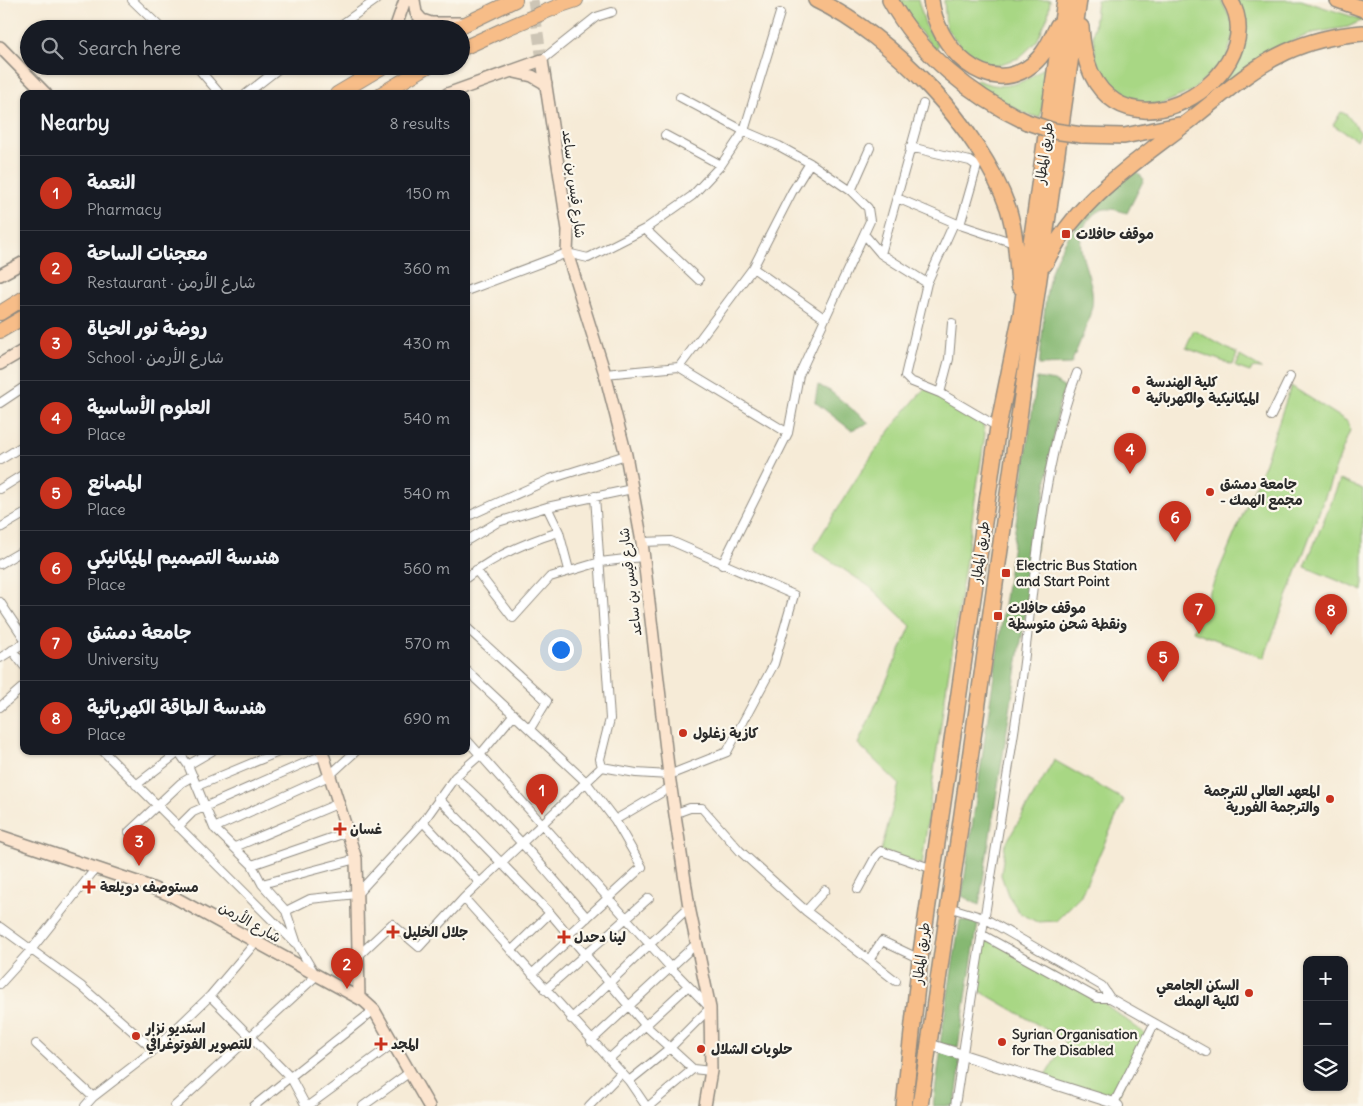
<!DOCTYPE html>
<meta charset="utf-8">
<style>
body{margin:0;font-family:Delius,"Playpen Sans Arabic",sans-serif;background:#20242c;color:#f1f3f6}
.controls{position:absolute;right:15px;bottom:15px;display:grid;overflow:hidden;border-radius:10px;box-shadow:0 1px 4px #0004}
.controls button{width:45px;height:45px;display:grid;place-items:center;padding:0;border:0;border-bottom:1px solid #363941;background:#171b24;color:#f1f3f6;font:25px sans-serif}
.you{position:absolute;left:560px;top:649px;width:18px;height:18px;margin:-12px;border:4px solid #fff;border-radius:50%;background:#1a73e8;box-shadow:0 0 0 8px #1a73e833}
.badge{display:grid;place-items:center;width:32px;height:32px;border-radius:50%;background:#c8321e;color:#fff;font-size:16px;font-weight:700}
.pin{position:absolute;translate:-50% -41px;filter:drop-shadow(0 1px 2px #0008)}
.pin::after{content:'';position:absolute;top:26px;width:18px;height:15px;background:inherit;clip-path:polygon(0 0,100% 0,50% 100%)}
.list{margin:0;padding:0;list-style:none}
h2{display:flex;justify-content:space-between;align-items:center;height:65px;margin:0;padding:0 20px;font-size:21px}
h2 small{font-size:16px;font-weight:400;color:#9ea1a6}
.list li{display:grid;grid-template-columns:32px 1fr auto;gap:15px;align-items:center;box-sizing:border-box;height:75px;padding:0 20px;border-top:1px solid #363941}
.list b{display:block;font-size:19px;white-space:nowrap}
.list p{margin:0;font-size:16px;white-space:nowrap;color:#9ea1a6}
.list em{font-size:16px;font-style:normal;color:#9ea1a6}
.icon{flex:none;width:28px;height:28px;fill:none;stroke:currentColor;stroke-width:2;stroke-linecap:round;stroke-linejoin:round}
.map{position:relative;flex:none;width:1363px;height:1106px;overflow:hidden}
.search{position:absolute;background:#171b24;box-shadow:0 1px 4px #0004;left:20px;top:20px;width:450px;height:55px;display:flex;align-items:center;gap:12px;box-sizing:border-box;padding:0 18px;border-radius:28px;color:#9ea1a6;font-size:19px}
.panel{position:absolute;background:#171b24;box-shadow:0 1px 4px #0004;left:20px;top:90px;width:450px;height:665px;border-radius:10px}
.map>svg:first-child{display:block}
.green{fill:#a8d784;stroke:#6a8158}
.forest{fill:#86b872;stroke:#58724e}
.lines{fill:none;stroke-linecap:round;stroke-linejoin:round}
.secondary-tunnel{stroke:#cdc5b5;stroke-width:11;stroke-dasharray:11 5.5;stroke-linecap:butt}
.minor-casing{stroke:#908b81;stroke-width:10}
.tertiary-casing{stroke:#908b81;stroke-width:12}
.secondary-casing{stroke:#908b81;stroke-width:14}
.trunk-casing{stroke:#908b81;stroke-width:16}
.motorway-casing{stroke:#908b81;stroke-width:18}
.minor{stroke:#fff;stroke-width:8}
.tertiary{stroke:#fff;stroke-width:10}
.secondary{stroke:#fce5cf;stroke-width:11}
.trunk{stroke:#f7bd88;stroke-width:14}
.motorway{stroke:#f7bd88;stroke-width:15}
.trunk-bridge-casing{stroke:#908b81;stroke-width:16;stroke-linecap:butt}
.motorway-bridge-casing{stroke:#908b81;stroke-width:18;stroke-linecap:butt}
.trunk-bridge{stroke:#f7bd88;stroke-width:14}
.motorway-bridge{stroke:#f7bd88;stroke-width:15}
.poi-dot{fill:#c8321e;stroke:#fbf7ec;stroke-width:2}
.labels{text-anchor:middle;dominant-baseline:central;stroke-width:4.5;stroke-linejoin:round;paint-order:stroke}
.street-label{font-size:14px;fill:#2b2b2b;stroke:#fbf7ec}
.poi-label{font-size:14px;font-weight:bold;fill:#2b2b2b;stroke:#fbf7ec;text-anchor:start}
</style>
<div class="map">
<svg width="1363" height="1106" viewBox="0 0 1363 1106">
<rect width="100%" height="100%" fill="#fbf7ec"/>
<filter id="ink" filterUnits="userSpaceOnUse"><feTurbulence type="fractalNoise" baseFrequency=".02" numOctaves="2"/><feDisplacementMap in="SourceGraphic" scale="10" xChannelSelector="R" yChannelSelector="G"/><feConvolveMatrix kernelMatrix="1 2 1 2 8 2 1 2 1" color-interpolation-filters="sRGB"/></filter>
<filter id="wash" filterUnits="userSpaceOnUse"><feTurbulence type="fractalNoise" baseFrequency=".0096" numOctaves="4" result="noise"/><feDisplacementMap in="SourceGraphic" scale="20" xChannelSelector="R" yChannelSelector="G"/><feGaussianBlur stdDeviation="1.12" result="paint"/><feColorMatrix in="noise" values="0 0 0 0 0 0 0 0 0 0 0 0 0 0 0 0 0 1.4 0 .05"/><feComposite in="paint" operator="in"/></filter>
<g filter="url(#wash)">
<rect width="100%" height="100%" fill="#f6ebd7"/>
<!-- green -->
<path class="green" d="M899 0H918L926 27 938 44 936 51 913 23Z
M944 0H1050L1048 16 1037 41 1019 58 994 66 970 57 946 28Z
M1097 0H1221L1235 28 1227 57 1192 91 1153 108 1116 98 1099 76 1093 37Z
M1237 0H1301L1363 20 1348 27 1312 33 1288 43 1217 88 1216 85C1247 53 1243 40 1237 0Z
M1051 62 1040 118 1021 112 974 83 977 80C1008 93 1027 82 1051 62Z
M1341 112 1347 115 1361 133 1357 140 1333 125Z
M1194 330 1237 354 1233 365 1186 348Z
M1240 356 1262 369 1252 368 1250 372 1236 367Z
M1291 386 1348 422 1350 430 1264 658 1193 631 1264 465Z
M925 388 982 420 985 434 935 763 922 865 881 851 899 784 858 744 911 626 870 587 813 549C847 492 881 437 925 388Z
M1340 480 1363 489V591L1305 567Z
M1054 760 1124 800 1080 897 1056 921 1037 922 1020 913 1008 895 1001 875 1005 845Z
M981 934 1097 998 1148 1036 1114 1103 1043 1080 1066 1041 973 987Z"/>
<!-- forest -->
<path class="forest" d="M1135 171 1144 179 1127 213C1114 209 1103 205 1092 216 1064 245 1097 273 1092 306 1088 325 1078 346 1071 364L1039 365C1043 338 1044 290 1053 266 1069 225 1102 197 1135 171Z
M1037 378 1054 381 1065 388 1059 404 979 905 962 896Z
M818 385 830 391 869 423 851 430 815 402Z
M960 920 978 923 958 1047 940 1044Z
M941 1048 962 1055 955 1106H933Z"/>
</g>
<g filter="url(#ink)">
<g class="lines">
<!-- secondary-tunnel -->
<path class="secondary-tunnel" d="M533 0 542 60"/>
<defs>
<path id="minor" d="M132 0 162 29
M335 29 376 0
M542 60 596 17 612 12
M196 66 220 94
M246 94 282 66
M680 97 744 131 779 146 810 163 851 191 868 208 870 221 799 375 788 433 722 565
M665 135 721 165
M910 147 970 161 977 166 960 225
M851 191 870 148
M897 198 960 225 1008 241
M645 229 699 280
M864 234 881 254 927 283 905 376 910 381 940 393 998 427
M881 254 923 104
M753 268 824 318
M927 283 954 223
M466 291 567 253 588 258 645 229 692 196 721 165 744 131 780 13
M679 367 753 268 792 192 810 163
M605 374 679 367 788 433
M940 393 949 359 952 323
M0 403 24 387
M1271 416 1290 377
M0 460 24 445
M0 489 24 474
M595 496 610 719 600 759 602 767 636 773 669 775 727 752 774 664 794 595 671 541 642 542
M547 507 559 532 569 570
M466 517 550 479 626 455
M0 528 24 514
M466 541 498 522 547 507 632 489
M0 564 24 550
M476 570 513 618 550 577 600 562 642 557
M466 578C493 557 526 542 559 532
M0 602 24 638
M466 627 547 701 530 729
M12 650 24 666
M0 658 24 643
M466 670 586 782 615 820 642 867 568 935
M0 707 24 686
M466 739 670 967 710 1008 670 1048 629 1081
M103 751 295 943
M188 765 212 751
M455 777C504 820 545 869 587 918
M136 785 179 752
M197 786 281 751
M438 798 550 913 646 1026 693 1069 711 1071
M676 813 690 808H702L740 851 806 911 869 960 882 941 920 959
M615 820 671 787
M423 822 480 883
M178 827 193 812 323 755
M214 828 329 776 356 751
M129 832 181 783 193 776
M235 847 337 804
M252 865 348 832
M262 884 356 859
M858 889 876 856 881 851 933 869
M464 898 629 1081 646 1106
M948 907 984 918 1102 986 1110 998 1206 1052
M286 911 310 899 357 894 423 822 455 777 480 755 514 714
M806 911 825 890
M0 927 81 986 154 1050
M981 934 1097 998H1110
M511 951 550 913
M357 957 392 924 419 947 464 898 602 767
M869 960 896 981
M532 974 571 938
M0 984 31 950 96 868
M545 990 649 898
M210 996 291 1078 306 1106
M571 1019 689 907
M591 1041 696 944
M36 1044 93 1097
M609 1059 688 986
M1114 1103 1154 1024
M85 1106 93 1097 154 1050 210 996 256 942
M175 1106 316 976 297 944 286 911 262 884 252 865 214 828 188 765 178 751
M254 1106 374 1010
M308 1106 394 1043
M363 1106 410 1072
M589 1106 621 1073
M649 1106 693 1069
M955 1106C975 968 1000 830 1020 692 1035 590 1039 470 1077 373"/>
<path id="tertiary" d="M928 1044 1114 1103 1118 1106"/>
<path id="secondary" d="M414 0 416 13 422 20 431 23H466
M395 29 405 0
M0 47 46 94
M510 71 532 76 546 84
M447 94 542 60 568 230 567 253 605 374 626 455 642 542 669 775 689 907 710 1008 711 1071 705 1106
M0 275 24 262
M0 364 24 350
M322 751 356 859 359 998
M0 836 140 883 172 896 364 1001 374 1010 429 1106"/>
<path id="trunk" d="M561 5 576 0
M455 29 515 0
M461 49 505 29
M337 94 384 66
M381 94 428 66
M0 313 24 298
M0 331 24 317"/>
<path id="motorway" d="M816 0C892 36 980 128 1008 208 1016 234 1017 259 1019 286
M890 0C920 54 971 96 1027 122
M931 0C936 46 987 101 1033 64 1045 54 1051 39 1058 25
M1338 0 1363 9
M1081 27C1091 187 1279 81 1230 0
M1082 135 1124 136 1179 125
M1045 264C1076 199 1138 161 1193 118 1222 95 1251 68 1286 52 1310 41 1336 35 1363 33
M904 1106 920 959 998 427 1021 314 1065 0
M920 1106 1079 0"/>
</defs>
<!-- minor casing -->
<use href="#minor" class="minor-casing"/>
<!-- tertiary casing -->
<use href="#tertiary" class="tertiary-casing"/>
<!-- secondary casing -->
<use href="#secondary" class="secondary-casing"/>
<!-- trunk casing -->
<use href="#trunk" class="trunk-casing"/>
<!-- motorway casing -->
<use href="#motorway" class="motorway-casing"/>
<!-- minor -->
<use href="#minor" class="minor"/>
<!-- tertiary -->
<use href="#tertiary" class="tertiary"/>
<!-- secondary -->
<use href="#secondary" class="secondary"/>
<!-- trunk -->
<use href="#trunk" class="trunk"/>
<!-- motorway -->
<use href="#motorway" class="motorway"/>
<defs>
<path id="trunk-bridge" d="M505 29 561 5"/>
<path id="motorway-bridge" d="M1027 122 1054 131 1082 135"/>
</defs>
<!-- trunk-bridge casing -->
<use href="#trunk-bridge" class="trunk-bridge-casing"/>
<!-- motorway-bridge casing -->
<use href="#motorway-bridge" class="motorway-bridge-casing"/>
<!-- trunk-bridge -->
<use href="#trunk-bridge" class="trunk-bridge"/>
<!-- motorway-bridge -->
<use href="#motorway-bridge" class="motorway-bridge"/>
</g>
</g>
<!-- markers -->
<g class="poi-dot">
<rect x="1061" y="229" width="10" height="10" rx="2.5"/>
<circle cx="1136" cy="390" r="5"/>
<circle cx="1210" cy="492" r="5"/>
<rect x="1001" y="568" width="10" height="10" rx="2.5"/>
<rect x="993" y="611" width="10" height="10" rx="2.5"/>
<circle cx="683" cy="733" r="5"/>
<circle cx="1330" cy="799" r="5"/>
<path d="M337.5 821.5h5v5h5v5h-5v5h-5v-5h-5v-5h5z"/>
<path d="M86.5 879.5h5v5h5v5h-5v5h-5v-5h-5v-5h5z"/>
<path d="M390.5 924.5h5v5h5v5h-5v5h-5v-5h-5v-5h5z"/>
<path d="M561.5 929.5h5v5h5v5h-5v5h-5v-5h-5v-5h5z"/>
<circle cx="1249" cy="993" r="5"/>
<circle cx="136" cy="1036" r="5"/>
<circle cx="1002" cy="1042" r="5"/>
<path d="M378.5 1036.5h5v5h5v5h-5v5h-5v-5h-5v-5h5z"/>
<circle cx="701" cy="1049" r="5"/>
</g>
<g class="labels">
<!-- street labels -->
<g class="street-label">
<text transform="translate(1044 153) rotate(-82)">طريق المطار</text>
<text transform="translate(574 184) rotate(83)">شارع قيس بن ساعد</text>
<text transform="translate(980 552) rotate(-82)">طريق المطار</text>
<text transform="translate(630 582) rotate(-97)">شارع قيس بن ساعد</text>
<text transform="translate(250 922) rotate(29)">شارع الأرمن</text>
<text transform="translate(921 953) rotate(-83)">طريق المطار</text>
</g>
<!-- poi labels -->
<g class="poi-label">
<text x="1076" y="234">موقف حافلات</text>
<text x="1146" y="382">كلية الهندسة<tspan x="1146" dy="16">الميكانيكية والكهربائية</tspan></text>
<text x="1220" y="484">جامعة دمشق<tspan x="1220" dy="16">- مجمع الهمك</tspan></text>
<text x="1016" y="565">Electric Bus Station<tspan x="1016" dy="16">and Start Point</tspan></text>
<text x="1008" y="608">موقف حافلات<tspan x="1008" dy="16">ونقطة شحن متوسطة</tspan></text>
<text x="693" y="733">كازية زغلول</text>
<text x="1320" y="791" text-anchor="end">المعهد العالي للترجمة<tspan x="1320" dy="16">والترجمة الفورية</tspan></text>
<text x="350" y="829">غسان</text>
<text x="100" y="887">مستوصف دويلعة</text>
<text x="403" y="932">جلال الخليل</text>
<text x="574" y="937">لينا دحدل</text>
<text x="1239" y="985" text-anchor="end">السكن الجامعي<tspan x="1239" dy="16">لكلية الهمك</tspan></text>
<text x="146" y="1028">استديو نزار<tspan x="146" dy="16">للتصوير الفوتوغرافي</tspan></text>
<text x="1012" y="1034">Syrian Organisation<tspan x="1012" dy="16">for The Disabled</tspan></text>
<text x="391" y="1044">المجد</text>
<text x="711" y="1049">حلويات الشلال</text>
</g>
</g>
</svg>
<div class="controls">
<button>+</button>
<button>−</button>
<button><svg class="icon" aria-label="layers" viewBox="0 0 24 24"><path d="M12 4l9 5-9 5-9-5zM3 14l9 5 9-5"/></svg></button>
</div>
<div class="you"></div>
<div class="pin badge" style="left:542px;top:815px">1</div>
<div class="pin badge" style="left:347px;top:989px">2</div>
<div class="pin badge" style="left:139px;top:866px">3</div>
<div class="pin badge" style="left:1130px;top:474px">4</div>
<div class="pin badge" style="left:1163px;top:682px">5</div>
<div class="pin badge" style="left:1175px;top:542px">6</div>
<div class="pin badge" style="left:1199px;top:634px">7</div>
<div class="pin badge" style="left:1331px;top:635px">8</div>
<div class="search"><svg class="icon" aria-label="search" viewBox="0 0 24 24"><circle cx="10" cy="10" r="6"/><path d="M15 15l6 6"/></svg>Search here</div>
<section class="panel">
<h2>Nearby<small>8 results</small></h2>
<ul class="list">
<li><span class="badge">1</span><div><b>النعمة</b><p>Pharmacy</p></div><em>150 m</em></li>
<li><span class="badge">2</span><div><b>معجنات الساحة</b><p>Restaurant · شارع الأرمن</p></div><em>360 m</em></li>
<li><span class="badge">3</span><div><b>روضة نور الحياة</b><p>School · شارع الأرمن</p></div><em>430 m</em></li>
<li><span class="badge">4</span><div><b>العلوم الأساسية</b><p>Place</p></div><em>540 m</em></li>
<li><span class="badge">5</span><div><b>المصانع</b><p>Place</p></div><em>540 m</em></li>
<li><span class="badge">6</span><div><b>هندسة التصميم الميكانيكي</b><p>Place</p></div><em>560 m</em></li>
<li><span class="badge">7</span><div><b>جامعة دمشق</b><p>University</p></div><em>570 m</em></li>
<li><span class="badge">8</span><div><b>هندسة الطاقة الكهربائية</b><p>Place</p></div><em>690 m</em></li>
</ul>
</section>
</div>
